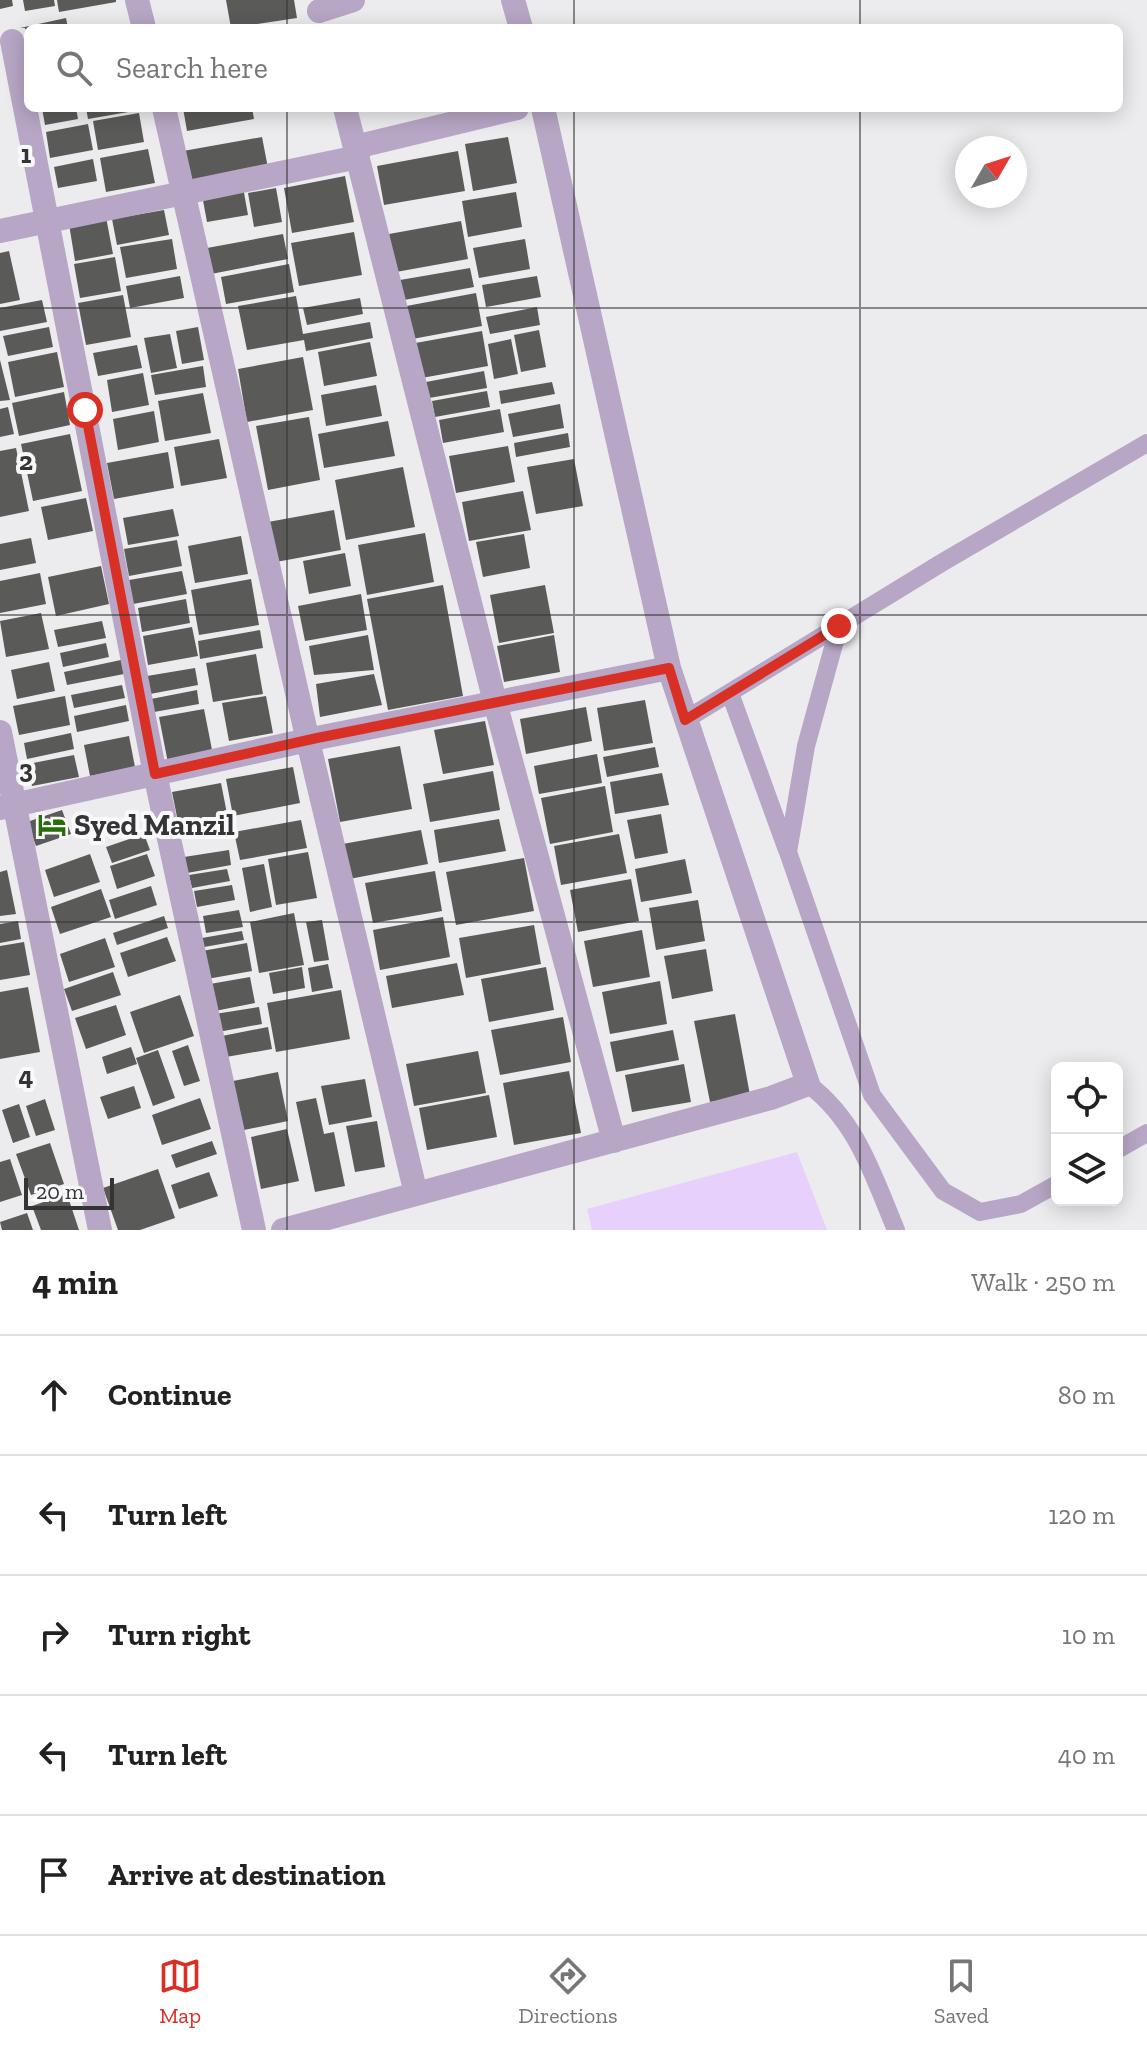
<!DOCTYPE html>
<meta charset="utf-8">
<style>
body{margin:0;font-family:"Zilla Slab",serif;background:#f2f2f2;color:#222}
.controls{position:absolute;right:24px;bottom:24px;display:grid;overflow:hidden;border-radius:12px;box-shadow:0 4px 20px #0003}
.controls button{width:72px;height:72px;display:grid;place-items:center;padding:0;border:0;border-bottom:2px solid #e0e0e0;background:#fff;color:#222;font:40px sans-serif}
.compass{position:absolute;left:955px;top:136px;width:72px;height:72px;border-radius:50%;background:#fff;box-shadow:0 4px 20px #0003;rotate:51deg}
.scale{position:absolute;left:24px;bottom:20px;width:90px;box-sizing:border-box;padding-left:8px;border:4px solid #353435;border-top:0;font-size:22px;line-height:28px;white-space:nowrap;color:#353435;-webkit-text-stroke:6px #f9f8fb;paint-order:stroke}
.stop{position:absolute;width:24px;height:24px;margin:-18px;border:6px solid #d93025;border-radius:50%;background:#fff}
.stop.end{background:#d93025;border-color:#fff;box-shadow:0 2px 8px #0008}
.list{margin:0;padding:0;list-style:none}
h2{display:flex;justify-content:space-between;align-items:center;height:104px;margin:0;padding:0 32px;font-size:34px}
h2 small{font-size:26px;font-weight:400;color:#767676}
.list li{display:grid;grid-template-columns:52px 1fr auto;gap:24px;align-items:center;box-sizing:border-box;height:120px;padding:0 32px;border-top:2px solid #e0e0e0}
.list b{display:block;font-size:30px;white-space:nowrap}
.list em{font-size:26px;font-style:normal;color:#767676}
.icon{flex:none;width:44px;height:44px;fill:none;stroke:currentColor;stroke-width:2;stroke-linecap:round;stroke-linejoin:round}
.map{position:relative;flex:none;width:1147px;height:1230px;overflow:hidden}
.search{position:absolute;background:#fff;box-shadow:0 4px 20px #0003;left:24px;right:24px;top:24px;height:88px;display:flex;align-items:center;gap:20px;box-sizing:border-box;padding:0 28px;border-radius:12px;color:#767676;font-size:30px}
.sheet{height:704px;background:#fff}
nav{display:flex;justify-content:space-around;align-items:center;box-sizing:border-box;height:112px;border-top:2px solid #e0e0e0;background:#fff;font-size:22px;color:#767676}
nav a{display:grid;justify-items:center;gap:4px}
nav .on{color:#d93025}
.map>svg:first-child{display:block}
.green{fill:#e8d0fd}
.building{fill:#5a5b59}
.lines{fill:none;stroke-linecap:round;stroke-linejoin:round}
.lane{stroke:#b7a6c5;stroke-width:18}
.street{stroke:#b7a6c5;stroke-width:24}
.route{stroke:#d93025;stroke-width:10}
.grid{fill:none;stroke:#353435;stroke-width:2;stroke-opacity:0.55}
.labels{text-anchor:middle;dominant-baseline:central;stroke-width:8;stroke-linejoin:round;paint-order:stroke}
.poi-label{font-size:30px;font-weight:bold;fill:#353435;stroke:#f9f8fb;text-anchor:start}
.grid-label{font-size:26px;text-anchor:middle;font-weight:bold;fill:#353435;stroke:#f9f8fb;stroke-width:8;stroke-linejoin:round;paint-order:stroke}
</style>
<div class="map">
<svg width="1147" height="1230" viewBox="0 0 1147 1230">
<rect width="100%" height="100%" fill="#ecebed"/>
<!-- green -->
<path class="green" d="M797 1152 827 1230H592L587 1209Z"/>
<!-- building -->
<path class="building" d="M0 0H12L13 6 0 9Z
M23 0H54L55 6 25 11Z
M57 0H116V2L59 12Z
M226 0H294L297 18 231 28Z
M66 18 68 28H28V37L25 28H20Z
M42 108H76L78 119 45 125Z
M86 108H140V110L88 119Z
M183 108H252L254 119 187 131Z
M139 113 144 142 98 150 93 121Z
M88 124 93 150 50 158 46 132Z
M262 137 269 173 190 187 183 151Z
M508 137 517 183 473 191 465 144Z
M148 149 155 183 106 192 100 158Z
M458 151 465 191 384 205 377 166Z
M93 159 97 181 58 188 54 167Z
M345 176 354 222 292 233 284 188Z
M243 187 248 215 207 222 202 195Z
M276 188 282 222 254 227 248 193Z
M516 192 522 227 468 237 462 201Z
M164 210 169 235 117 245 112 219Z
M106 217 113 254 75 261 69 224Z
M461 221 468 259 396 272 389 234Z
M354 232 362 275 299 286 291 243Z
M283 234 288 259 211 274 207 248Z
M172 239 177 269 126 278 120 247Z
M525 239 530 269 479 278 473 248Z
M9 251 20 300 0 304V253Z
M115 257 121 291 80 298 74 264Z
M289 264 294 292 226 304 221 277Z
M470 268 474 287 404 300 400 280Z
M180 276 184 298 130 308 126 286Z
M537 276 541 297 486 307 482 285Z
M476 293 482 326 407 340 401 307Z
M123 295 131 337 86 345 78 303Z
M296 296 303 334 370 322 373 338 306 351 304 340 247 350 238 306Z
M360 298 363 314 307 325 303 308Z
M42 300 47 322 0 331V308Z
M537 307 540 325 490 334 486 317Z
M49 327 53 347 8 356 3 336Z
M198 327 204 360 182 364 176 331Z
M539 330 546 367 521 372 514 335Z
M482 331 488 366 416 379 410 344Z
M170 334 177 368 151 373 144 338Z
M511 339 518 374 494 379 488 344Z
M370 342 377 376 324 386 318 352Z
M137 345 142 368 98 376 93 353Z
M57 352 64 387 15 397 8 362Z
M303 357 313 410 247 422 238 369Z
M0 360 10 400 0 401Z
M203 366 206 387 155 395 151 375Z
M484 371 487 388 429 398 426 382Z
M143 373 149 405 112 412 107 380Z
M552 382 555 394 501 404 499 391Z
M376 385 382 416 326 426 321 395Z
M487 391 490 407 435 417 432 401Z
M64 392 70 425 19 436 12 403Z
M203 393 211 433 165 441 158 401Z
M560 404 564 428 513 437 508 414Z
M8 407 14 434 0 437V409Z
M500 409 504 432 443 443 439 420Z
M154 411 159 442 118 450 113 419Z
M309 417 320 480 268 490 256 426Z
M388 421 395 456 324 468 318 434Z
M568 433 570 447 516 457 514 443Z
M70 434 82 491 33 501 21 444Z
M219 439 227 478 181 486 174 447Z
M508 446 515 482 456 493 449 456Z
M16 448 29 511 0 517V451Z
M168 452 174 488 114 499 107 463Z
M574 459 583 506 536 514 527 467Z
M403 467 415 527 346 540 335 480Z
M523 491 531 530 469 541 462 502Z
M86 498 93 531 48 540 41 507Z
M173 509 179 536 128 545 123 518Z
M334 510 341 550 276 562 268 522Z
M425 533 434 582 367 595 358 545Z
M524 534 530 568 483 577 476 542Z
M241 536 248 574 195 583 188 546Z
M31 538 36 563 0 570V544Z
M177 540 182 566 129 576 124 549Z
M345 553 351 586 309 594 303 561Z
M101 566 109 604 56 616 48 577Z
M182 571 187 594 133 604 129 580Z
M40 573 46 604 0 613V581Z
M251 579 259 625 199 635 191 590Z
M443 585 463 696 388 710 367 599Z
M545 585 554 633 499 643 490 595Z
M361 594 367 630 305 641 298 606Z
M186 599 190 623 142 632 138 608Z
M41 613 49 649 6 657 0 621Z
M102 621 106 638 58 647 54 630Z
M192 627 198 656 148 665 143 636Z
M260 630 263 648 200 659 198 641Z
M368 635 374 670 314 675 309 646Z
M554 635 560 672 504 682 497 646Z
M106 643 109 657 63 667 60 653Z
M256 654 263 694 213 702 206 663Z
M121 660 124 674 67 685 64 672Z
M49 662 55 691 17 699 11 670Z
M195 668 198 685 150 694 147 676Z
M374 674 382 705 320 717 316 684Z
M122 685 125 698 74 708 71 695Z
M197 690 199 704 154 712 151 699Z
M65 696 70 725 19 735 13 706Z
M266 696 273 733 229 741 222 703Z
M645 700 653 743 604 751 597 708Z
M126 705 129 721 77 732 74 716Z
M586 707 592 741 526 754 520 719Z
M204 709 213 755 168 763 159 717Z
M485 721 494 765 443 774 434 730Z
M71 733 74 749 27 759 24 743Z
M129 736 135 767 90 776 84 745Z
M400 746 412 809 340 822 328 759Z
M655 747 659 767 607 777 603 757Z
M597 754 602 783 539 794 534 766Z
M74 755 79 777 32 786 28 764Z
M293 767 300 803 233 816 226 779Z
M493 771 500 810 430 822 423 784Z
M662 773 669 805 615 814 610 782Z
M221 783 229 824 180 832 172 792Z
M605 786 613 832 550 844 541 798Z
M62 810 71 834 36 846 27 822Z
M661 814 668 853 635 859 627 820Z
M499 819 506 851 439 863 434 830Z
M301 820 307 848 240 860 234 832Z
M421 830 428 864 344 880 337 845Z
M144 834 150 850 112 863 106 847Z
M619 834 627 873 561 885 554 846Z
M229 850 231 865 187 873 184 857Z
M308 852 317 898 276 905 268 859Z
M90 854 100 882 54 897 45 870Z
M147 854 155 876 117 889 110 866Z
M524 858 534 911 456 925 446 872Z
M685 859 692 893 641 902 635 869Z
M264 864 272 907 250 912 242 868Z
M227 869 230 881 192 888 189 875Z
M7 870 16 914 0 916V872Z
M435 871 442 911 373 923 365 883Z
M631 879 639 921 578 932 570 890Z
M232 885 235 900 197 907 194 891Z
M151 886 157 905 115 919 109 900Z
M101 889 111 917 60 934 51 907Z
M698 900 705 941 656 950 649 908Z
M239 910 243 927 206 933 203 916Z
M294 913 304 965 259 973 250 922Z
M164 916 168 928 117 945 113 933Z
M443 917 450 957 380 970 373 930Z
M322 920 329 960 314 962 306 922Z
M18 921 21 939 0 943V924Z
M534 925 541 964 466 978 459 938Z
M642 930 650 977 593 987 584 941Z
M242 931 244 940 204 947 202 938Z
M167 937 176 961 128 977 120 953Z
M105 938 115 967 69 982 60 954Z
M24 942 30 975 0 980V946Z
M247 943 252 971 207 979 202 951Z
M706 949 713 991 672 999 664 956Z
M457 963 464 995 392 1008 386 976Z
M328 964 333 988 312 992 308 968Z
M302 967 305 988 273 994 269 973Z
M546 967 554 1010 489 1022 481 979Z
M113 972 121 995 72 1011 64 989Z
M250 977 255 1003 215 1011 210 984Z
M660 981 667 1024 610 1034 602 992Z
M28 987 40 1052 0 1059V992Z
M341 990 350 1039 276 1052 267 1003Z
M180 995 194 1036 144 1053 130 1012Z
M116 1005 126 1035 86 1049 75 1018Z
M259 1007 262 1024 218 1032 215 1014Z
M735 1014 750 1095 710 1102 694 1021Z
M563 1017 571 1062 500 1075 491 1030Z
M268 1027 272 1049 226 1057 222 1036Z
M673 1030 679 1060 616 1072 610 1042Z
M188 1045 200 1081 184 1086 172 1051Z
M131 1047 137 1064 107 1074 102 1057Z
M158 1050 175 1098 153 1106 136 1058Z
M478 1051 486 1093 414 1106 406 1064Z
M684 1064 691 1102 632 1112 625 1075Z
M569 1071 581 1133 514 1145 503 1083Z
M278 1072 288 1121 244 1130 233 1081Z
M365 1079 372 1117 329 1125 321 1086Z
M134 1086 141 1108 108 1119 100 1097Z
M489 1095 497 1137 427 1150 419 1108Z
M200 1098 211 1129 162 1145 152 1115Z
M316 1098 324 1134 334 1132 345 1186 315 1192 296 1102Z
M45 1099 55 1130 36 1136 26 1106Z
M19 1104 30 1137 13 1143 2 1110Z
M377 1121 385 1167 355 1172 346 1126Z
M287 1129 299 1181 261 1189 251 1137Z
M212 1141 217 1154 176 1168 171 1155Z
M50 1143 64 1184 31 1195 16 1154Z
M10 1159 22 1195 0 1202V1162Z
M158 1169 175 1218 140 1230H118L103 1188Z
M209 1172 218 1196 179 1209 171 1185Z
M67 1194 79 1230H41L32 1206Z
M27 1213 33 1230H2L0 1222Z"/>
<g class="lines">
<!-- lane -->
<path class="lane" d="M839 626 806 746 788 852 872 1095 943 1191 980 1212 1021 1204 1057 1184
M730 693 787 850
M685 720 943 562 1147 443
M808 1084C857 1121 873 1175 896 1230
M1117 1150 1147 1133"/>
<!-- street -->
<path class="street" d="M137 0 144 28
M513 0 521 28
M319 11 353 0
M12 41 155 774 254 1230
M164 108 308 741 416 1194
M345 108 495 702 614 1141
M355 147 517 108
M0 231 358 157
M0 732 100 1230
M0 808 317 738 669 668
M283 1230 771 1098 808 1084 669 668 543 108"/>
</g>
<g class="lines">
<!-- route -->
<path class="route" d="M85 410 155 774 317 738 669 668 685 720 839 626"/>
</g>
<!-- grid -->
<path class="grid" d="M287 0V28M574 0V28M860 0V28M287 108V1230M574 108V1230M860 108V1230M0 308H1147M0 615H1147M0 922H1147"/>
<!-- icons -->
<defs>
<symbol id="hotel-bare" viewBox="-9 -9 18 18"><path d="M-6-4.5h1.5V1H6V5H4.5V3h-9V5H-6ZM-4 0a1.8 1.8 0 1 1 3.6 0ZM.5 0V-2.5h3Q6-2.5 6 0Z" fill="#296d07" stroke="#f9f8fb" stroke-width="2.5" paint-order="stroke"/></symbol>
</defs>
<g fill-rule="evenodd">
<use href="#hotel-bare" x="32" y="805" width="40" height="40"/>
</g>
<g class="labels">
<!-- poi labels -->
<g class="poi-label">
<text x="74" y="825">Syed Manzil</text>
</g>
</g>
<g class="grid-label">
<text x="26" y="163">1</text>
<text x="26" y="470">2</text>
<text x="26" y="778">3</text>
<text x="26" y="1085">4</text>
</g>
</svg>
<div class="controls">
<button><svg class="icon" aria-label="locate" viewBox="0 0 24 24"><circle cx="12" cy="12" r="6"/><path d="M12 2v4M12 18v4M2 12h4M18 12h4"/></svg></button>
<button><svg class="icon" aria-label="layers" viewBox="0 0 24 24"><path d="M12 4l9 5-9 5-9-5zM3 14l9 5 9-5"/></svg></button>
</div>
<svg class="compass" viewBox="-18 -18 36 36"><path d="M0-13l5 13h-10z" fill="#e53935"/><path d="M0 13l5-13h-10z" fill="#767676"/></svg>
<div class="scale">20 m</div>
<div class="stop" style="left:85px;top:410px"></div>
<div class="stop end" style="left:839px;top:626px"></div>
<div class="search"><svg class="icon" aria-label="search" viewBox="0 0 24 24"><circle cx="10" cy="10" r="6"/><path d="M15 15l6 6"/></svg>Search here</div>
</div>
<section class="sheet">
<h2>4 min<small>Walk · 250 m</small></h2>
<ul class="list">
<li><svg class="icon" aria-label="ahead" viewBox="0 0 24 24"><path d="M12 20V5M6 11l6-6 6 6"/></svg><div><b>Continue</b></div><em>80 m</em></li>
<li><svg class="icon" aria-label="left" viewBox="0 0 24 24"><path d="M17 20v-9H6M10 6l-5 5 5 5"/></svg><div><b>Turn left</b></div><em>120 m</em></li>
<li><svg class="icon" aria-label="right" viewBox="0 0 24 24"><path d="M7 20v-9h11M14 6l5 5-5 5"/></svg><div><b>Turn right</b></div><em>10 m</em></li>
<li><svg class="icon" aria-label="left" viewBox="0 0 24 24"><path d="M17 20v-9H6M10 6l-5 5 5 5"/></svg><div><b>Turn left</b></div><em>40 m</em></li>
<li><svg class="icon" aria-label="arrive" viewBox="0 0 24 24"><path d="M6 21V4h12l-3 4 3 4H6"/></svg><div><b>Arrive at destination</b></div></li>
</ul>
</section>
<nav>
<a class="on"><svg class="icon" aria-label="map" viewBox="0 0 24 24"><path d="M3 6l6-2 6 2 6-2v14l-6 2-6-2-6 2zM9 4v14M15 6v14"/></svg>Map</a>
<a><svg class="icon" aria-label="directions" viewBox="0 0 24 24"><path d="M12 3l9 9-9 9-9-9zM9 14v-3h6M13 9l2 2-2 2"/></svg>Directions</a>
<a><svg class="icon" aria-label="saved" viewBox="0 0 24 24"><path d="M7 4h10v16l-5-4-5 4z"/></svg>Saved</a>
</nav>
